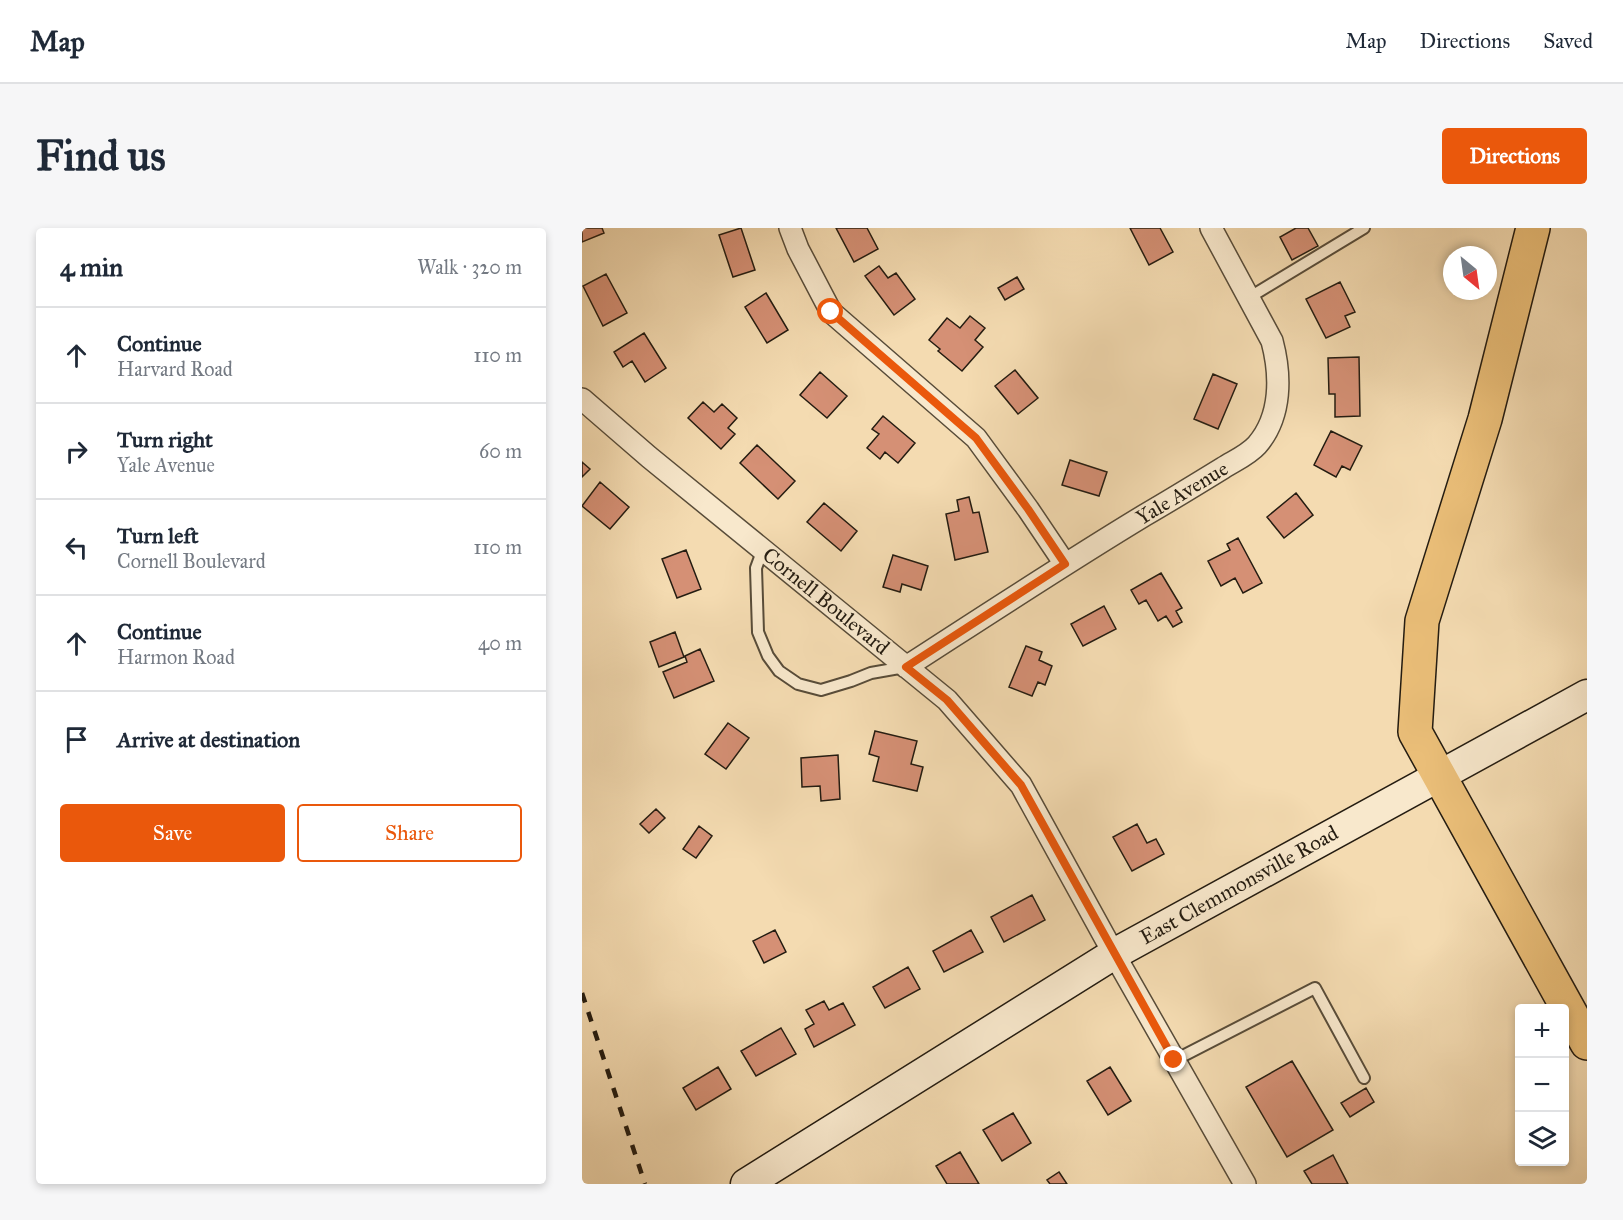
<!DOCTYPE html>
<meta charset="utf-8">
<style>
body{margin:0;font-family:"IM FELL Great Primer",serif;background:#f6f6f7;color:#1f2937}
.controls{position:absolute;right:18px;bottom:18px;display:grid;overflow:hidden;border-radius:6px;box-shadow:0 3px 9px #0003}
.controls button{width:54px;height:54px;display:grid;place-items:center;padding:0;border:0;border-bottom:2px solid #e0e1e3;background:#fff;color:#1f2937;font:30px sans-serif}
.compass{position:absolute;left:861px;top:18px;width:54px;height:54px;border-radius:50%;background:#fff;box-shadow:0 3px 9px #0003;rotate:151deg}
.stop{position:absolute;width:18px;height:18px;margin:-14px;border:4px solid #ea580c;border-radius:50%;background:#fff}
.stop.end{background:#ea580c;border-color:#fff;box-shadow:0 2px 6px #0008}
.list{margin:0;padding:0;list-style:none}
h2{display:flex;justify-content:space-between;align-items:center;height:78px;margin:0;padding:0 24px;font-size:26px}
h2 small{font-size:20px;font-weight:400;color:#747a83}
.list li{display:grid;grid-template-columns:39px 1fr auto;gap:18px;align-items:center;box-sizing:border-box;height:96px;padding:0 24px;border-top:2px solid #e0e1e3}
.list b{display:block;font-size:22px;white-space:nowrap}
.list p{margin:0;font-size:20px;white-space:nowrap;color:#747a83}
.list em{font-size:20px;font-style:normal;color:#747a83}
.actions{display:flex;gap:12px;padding:18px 24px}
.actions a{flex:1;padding:14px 0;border:2px solid #ea580c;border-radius:6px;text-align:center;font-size:21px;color:#ea580c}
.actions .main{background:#ea580c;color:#fff}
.icon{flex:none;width:33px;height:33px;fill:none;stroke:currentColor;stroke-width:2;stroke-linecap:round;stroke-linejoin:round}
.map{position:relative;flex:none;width:1005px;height:956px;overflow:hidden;border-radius:6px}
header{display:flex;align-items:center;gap:36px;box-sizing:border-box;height:84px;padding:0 30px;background:#fff;border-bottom:2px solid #e0e1e3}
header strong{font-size:28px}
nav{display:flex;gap:33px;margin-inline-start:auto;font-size:21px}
.intro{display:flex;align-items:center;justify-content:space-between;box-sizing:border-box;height:144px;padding:0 36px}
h1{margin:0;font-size:42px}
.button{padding:15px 27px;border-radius:6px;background:#ea580c;color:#fff;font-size:21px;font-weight:700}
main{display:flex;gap:36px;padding:0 36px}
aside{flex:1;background:#fff;border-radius:6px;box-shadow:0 3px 9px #0003}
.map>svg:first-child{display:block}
.building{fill:#d59075;stroke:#241c11;stroke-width:1.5}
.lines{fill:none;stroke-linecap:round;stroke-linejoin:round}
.service-casing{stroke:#584c39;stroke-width:14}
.minor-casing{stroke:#584c39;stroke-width:24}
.secondary-casing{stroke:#241c11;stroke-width:33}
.motorway-casing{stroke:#241c11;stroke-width:36}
.service{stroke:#f8e8cc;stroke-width:10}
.minor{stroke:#f8e8cc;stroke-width:21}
.secondary{stroke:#f8e8cc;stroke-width:30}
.motorway{stroke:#eabe78;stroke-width:33}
.rail{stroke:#241c11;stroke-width:4.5;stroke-dasharray:10 10;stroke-linecap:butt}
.route{stroke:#ea580c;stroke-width:8}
.labels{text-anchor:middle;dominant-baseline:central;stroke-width:4.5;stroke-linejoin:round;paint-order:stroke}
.street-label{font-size:21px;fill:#241c11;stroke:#f8e8cc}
</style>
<header>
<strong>Map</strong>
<nav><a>Map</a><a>Directions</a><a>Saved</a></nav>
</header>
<div class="intro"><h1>Find us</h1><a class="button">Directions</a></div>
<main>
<aside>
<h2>4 min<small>Walk · 320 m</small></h2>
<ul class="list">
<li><svg class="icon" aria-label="ahead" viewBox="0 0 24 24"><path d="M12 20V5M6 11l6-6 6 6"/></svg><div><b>Continue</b><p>Harvard Road</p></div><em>110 m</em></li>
<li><svg class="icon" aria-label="right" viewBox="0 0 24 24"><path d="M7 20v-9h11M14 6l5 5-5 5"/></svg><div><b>Turn right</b><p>Yale Avenue</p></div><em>60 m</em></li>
<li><svg class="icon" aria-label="left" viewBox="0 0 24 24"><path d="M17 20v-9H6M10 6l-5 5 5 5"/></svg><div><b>Turn left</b><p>Cornell Boulevard</p></div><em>110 m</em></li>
<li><svg class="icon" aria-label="ahead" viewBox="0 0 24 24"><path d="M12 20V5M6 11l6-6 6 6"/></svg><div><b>Continue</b><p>Harmon Road</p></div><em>40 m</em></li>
<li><svg class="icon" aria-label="arrive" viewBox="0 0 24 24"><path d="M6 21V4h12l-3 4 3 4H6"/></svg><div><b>Arrive at destination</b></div></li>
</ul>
<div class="actions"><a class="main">Save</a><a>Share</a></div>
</aside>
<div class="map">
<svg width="1005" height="956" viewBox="0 0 1005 956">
<rect width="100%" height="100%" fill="#f4dbb1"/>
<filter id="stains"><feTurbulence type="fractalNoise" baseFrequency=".00333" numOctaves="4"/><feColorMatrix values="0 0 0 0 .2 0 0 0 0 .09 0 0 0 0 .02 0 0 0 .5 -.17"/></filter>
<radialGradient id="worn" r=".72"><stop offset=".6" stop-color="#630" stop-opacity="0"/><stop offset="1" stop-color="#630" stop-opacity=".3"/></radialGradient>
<!-- building -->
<path class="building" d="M0 0H20L22 5 0 14Z
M159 0 173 42 151 49 137 7Z
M254 0H285L296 21 272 34Z
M548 0H578L591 24 567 37Z
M714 0H726L736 18 710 32 698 9Z
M297 38 306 50 314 45 333 71 312 87 283 48Z
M24 46 45 85 21 98 1 58Z
M435 49 442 61 423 72 416 60Z
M758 54 773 84 763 88 768 99 744 110 724 71Z
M184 65 206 102 185 115 163 79Z
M388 88 403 100 393 112 401 119 380 143 356 123 358 121 347 112 365 90 378 100Z
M62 105 84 140 63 154 50 133 41 139 32 124Z
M777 129 778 188 753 189V166H747L746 130Z
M433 142 456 170 436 186 413 158Z
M238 144 265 168 245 190 218 167Z
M631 146 655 156 636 201 612 191Z
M121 174 132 184 140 176 155 190 146 200 153 206 139 221 106 190Z
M301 188 333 215 316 235 303 224 298 231 285 220 297 206 290 201Z
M749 203 780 218 768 242 760 238 754 249 732 237Z
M175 217 213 253 196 271 158 235Z
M488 232 525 244 517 268 480 257Z
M0 234 8 241 0 249Z
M18 254 47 279 28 301 0 278Z
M714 265 731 287 702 310 685 289Z
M387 269 391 285 397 284 406 324 373 332 364 286 377 283 375 272Z
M242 275 275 303 259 323 225 294Z
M656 310 680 355 661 365 653 350 639 358 626 333 648 322 645 316Z
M104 322 119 361 95 370 80 331Z
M311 327 346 338 339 362 320 356 318 364 301 359Z
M579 345 600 380 594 383 600 394 591 399 584 388 576 393 564 372 557 376 549 362Z
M522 378 534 401 501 418 489 396Z
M93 404 102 429 77 439 68 414Z
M444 418 460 424 457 432 470 438 463 457 456 454 450 468 427 459Z
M118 421 132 453 92 470 81 444 105 434 103 428Z
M146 495 167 510 144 541 123 526Z
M293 503 335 513 329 536 341 539 335 563 291 553 297 529 287 526Z
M256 527 258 571 239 573 238 558 220 559 219 530Z
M74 581 83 590 67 605 58 596Z
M555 596 565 615 574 611 582 626 550 643 531 609Z
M117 598 130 608 114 630 101 621Z
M450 667 463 692 422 714 409 689Z
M193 702 204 724 182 735 171 713Z
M389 702 401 724 362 744 351 723Z
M326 739 338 761 303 780 291 759Z
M242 773 247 782 261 775 273 797 232 819 223 801 232 796 224 782Z
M199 800 214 826 174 848 159 823Z
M710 833 751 902 705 929 664 859Z
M136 839 149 861 114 882 101 860Z
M528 839 549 873 526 887 505 853Z
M784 860 792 874 768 889 759 875Z
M431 885 449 915 420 933 401 902Z
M378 924 397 956H365L354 938Z
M751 927 766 956H730L722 943Z
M477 944 485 956H468L465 952Z"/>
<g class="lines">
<defs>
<path id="service" d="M668 69 782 0
M181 321 174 340 176 404 186 428 197 443 216 456 239 462 269 453 289 445 323 439
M593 832 733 760 782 850"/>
<path id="minor" d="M208 0 216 21 249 84 394 210 446 281 483 336
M0 171 67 229 365 472 439 557 532 726 663 956
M324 439C403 388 482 336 563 287 589 272 615 256 641 240 652 233 666 227 675 217 700 188 699 147 690 113L629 0"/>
<path id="secondary" d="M164 956 532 726 1005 467"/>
<path id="motorway" d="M951 0 903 191 840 393 833 504 1005 815"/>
</defs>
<!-- service casing -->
<use href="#service" class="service-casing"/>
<!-- minor casing -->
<use href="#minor" class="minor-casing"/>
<!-- secondary casing -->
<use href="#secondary" class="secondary-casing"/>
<!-- motorway casing -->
<use href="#motorway" class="motorway-casing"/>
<!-- service -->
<use href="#service" class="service"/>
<!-- minor -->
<use href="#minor" class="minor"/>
<!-- secondary -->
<use href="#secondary" class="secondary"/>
<!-- motorway -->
<use href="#motorway" class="motorway"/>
<!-- rail -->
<path class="rail" d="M0 765 63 956"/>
</g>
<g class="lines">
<!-- route -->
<path class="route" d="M249 84 394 210 446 281 483 336 324 439 365 472 439 557 592 832"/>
</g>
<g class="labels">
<!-- street labels -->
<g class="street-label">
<text transform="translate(600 265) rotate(-31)">Yale Avenue</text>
<text transform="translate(244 373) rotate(39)">Cornell Boulevard</text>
<text transform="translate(657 657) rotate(-29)">East Clemmonsville Road</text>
</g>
</g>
<rect width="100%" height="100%" filter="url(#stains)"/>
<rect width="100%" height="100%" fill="url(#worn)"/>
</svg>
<div class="controls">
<button>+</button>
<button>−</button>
<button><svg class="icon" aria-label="layers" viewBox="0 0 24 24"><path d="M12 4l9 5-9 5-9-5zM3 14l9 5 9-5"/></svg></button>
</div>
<svg class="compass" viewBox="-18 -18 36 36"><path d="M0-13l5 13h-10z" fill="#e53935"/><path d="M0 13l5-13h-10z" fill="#747a83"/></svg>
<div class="stop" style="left:249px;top:84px"></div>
<div class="stop end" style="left:592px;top:832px"></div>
</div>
</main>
